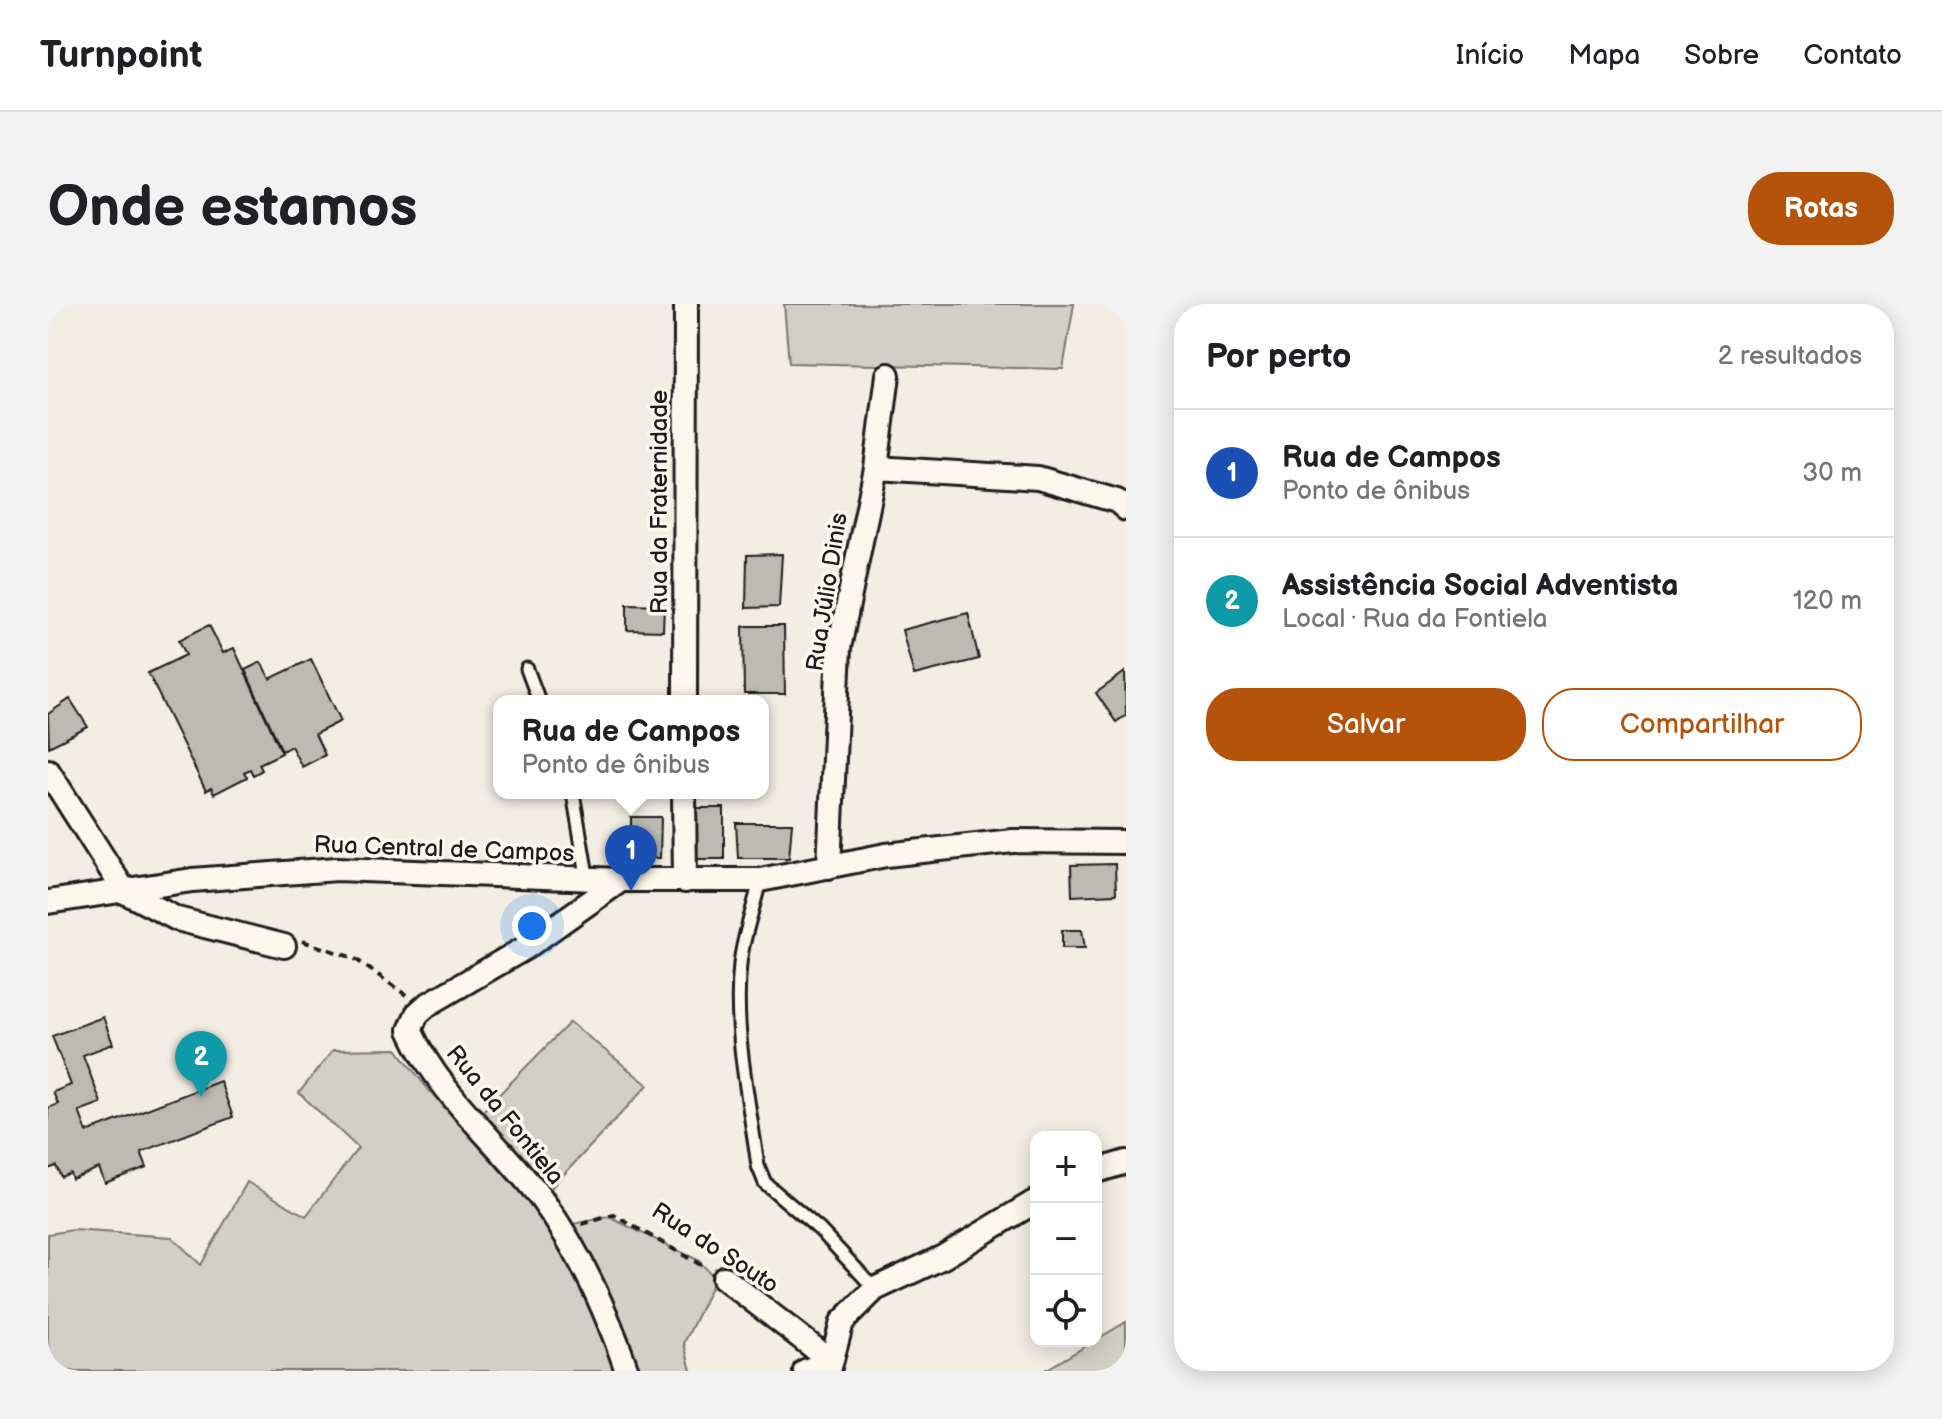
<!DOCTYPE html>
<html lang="pt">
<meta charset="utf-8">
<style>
body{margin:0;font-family:"Balsamiq Sans",sans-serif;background:#f2f2f2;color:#202124}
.controls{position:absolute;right:24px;bottom:24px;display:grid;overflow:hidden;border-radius:16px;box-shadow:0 4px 20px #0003}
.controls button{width:72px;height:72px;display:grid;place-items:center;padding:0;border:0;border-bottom:2px solid #e0e0e0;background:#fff;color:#202124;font:40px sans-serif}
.you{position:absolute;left:484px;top:622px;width:28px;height:28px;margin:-20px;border:6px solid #fff;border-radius:50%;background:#1a73e8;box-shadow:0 0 0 12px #1a73e833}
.badge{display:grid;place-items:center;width:52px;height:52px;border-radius:50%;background:#b45309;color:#fff;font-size:26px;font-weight:700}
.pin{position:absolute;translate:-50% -66px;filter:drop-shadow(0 2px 4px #0008)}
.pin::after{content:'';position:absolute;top:42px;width:28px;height:24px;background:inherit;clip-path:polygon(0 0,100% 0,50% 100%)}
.popup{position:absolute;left:445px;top:391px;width:276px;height:104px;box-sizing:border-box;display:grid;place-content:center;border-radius:16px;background:#fff;filter:drop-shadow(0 2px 6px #0005);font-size:26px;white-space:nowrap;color:#757577}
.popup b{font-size:30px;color:#202124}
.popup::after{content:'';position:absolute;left:50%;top:100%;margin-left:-16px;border:16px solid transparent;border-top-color:#fff}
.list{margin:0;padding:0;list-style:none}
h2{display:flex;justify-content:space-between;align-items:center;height:104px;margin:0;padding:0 32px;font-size:34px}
h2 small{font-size:26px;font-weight:400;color:#757577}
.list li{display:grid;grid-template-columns:52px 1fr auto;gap:24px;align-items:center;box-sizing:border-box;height:128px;padding:0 32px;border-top:2px solid #e0e0e0}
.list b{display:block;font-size:30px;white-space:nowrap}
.list p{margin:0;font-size:26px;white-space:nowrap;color:#757577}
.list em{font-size:26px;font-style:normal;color:#757577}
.actions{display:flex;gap:16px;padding:24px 32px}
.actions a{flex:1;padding:18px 0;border:2px solid #b45309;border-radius:32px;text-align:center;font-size:28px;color:#b45309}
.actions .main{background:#b45309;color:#fff}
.icon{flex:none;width:44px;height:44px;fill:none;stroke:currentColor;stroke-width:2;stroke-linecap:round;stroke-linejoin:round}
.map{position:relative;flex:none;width:1078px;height:1067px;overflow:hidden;border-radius:32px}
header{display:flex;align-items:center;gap:48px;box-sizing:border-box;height:112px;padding:0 40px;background:#fff;border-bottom:2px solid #e0e0e0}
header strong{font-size:38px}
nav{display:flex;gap:44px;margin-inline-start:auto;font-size:28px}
.intro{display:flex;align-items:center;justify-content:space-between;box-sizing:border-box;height:192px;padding:0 48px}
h1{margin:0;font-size:56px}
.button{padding:20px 36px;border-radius:32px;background:#b45309;color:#fff;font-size:28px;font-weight:700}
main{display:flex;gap:48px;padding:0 48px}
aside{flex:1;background:#fff;border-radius:32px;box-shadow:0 4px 20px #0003}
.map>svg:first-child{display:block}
.green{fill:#d2cfc6;stroke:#777671;stroke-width:2}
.building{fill:#bdbab1;stroke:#1c1c1c;stroke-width:2}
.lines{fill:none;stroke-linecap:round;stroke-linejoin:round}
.lane-casing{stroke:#1c1c1c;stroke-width:17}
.street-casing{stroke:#1c1c1c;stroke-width:28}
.path{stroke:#1c1c1c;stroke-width:4;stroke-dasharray:8 6;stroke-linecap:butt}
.lane{stroke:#fbf7ec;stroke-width:11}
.street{stroke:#fbf7ec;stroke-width:22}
.labels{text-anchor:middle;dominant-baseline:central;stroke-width:7;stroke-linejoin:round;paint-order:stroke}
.street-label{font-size:24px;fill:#1c1c1c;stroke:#fbf7ec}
</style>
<header>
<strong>Turnpoint</strong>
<nav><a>Início</a><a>Mapa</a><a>Sobre</a><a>Contato</a></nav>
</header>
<div class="intro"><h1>Onde estamos</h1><a class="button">Rotas</a></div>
<main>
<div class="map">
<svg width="1078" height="1067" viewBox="0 0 1078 1067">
<rect width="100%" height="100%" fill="#f2eee4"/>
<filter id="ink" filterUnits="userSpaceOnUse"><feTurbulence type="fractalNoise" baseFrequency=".0125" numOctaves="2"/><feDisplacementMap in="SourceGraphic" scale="16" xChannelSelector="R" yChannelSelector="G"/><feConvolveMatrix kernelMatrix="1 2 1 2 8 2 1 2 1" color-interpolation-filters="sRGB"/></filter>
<g filter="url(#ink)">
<!-- green -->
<path class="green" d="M736 0H1026L1015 65 741 59Z
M522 718 600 781 503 884 525 920 561 913 650 956 670 977 664 981 636 1039 643 1067H0V930L25 926 124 933 153 961 199 878 258 912 310 844 251 789 285 746 349 745 382 788 431 811Z
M1078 1018V1067H996Z"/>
<!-- building -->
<path class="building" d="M734 250 731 303 698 304 699 251Z
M579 300 616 301 615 327 579 326Z
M920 309 931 355 866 371 854 326Z
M161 321 175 349 186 344 234 449 211 460 214 466 205 471 202 465 196 468 199 473 166 490 163 484 158 487 100 369 138 351 131 336Z
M695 322H736L737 390H696Z
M263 355 293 417 267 430 277 451 254 463 243 442 234 447 197 366 213 358 222 375Z
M1077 368 1078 411 1068 418 1048 389Z
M22 395 40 423 1 443 0 410Z
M649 504H676V555H649Z
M583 513H613L612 554H583Z
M688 519H744L741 554H690Z
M1067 560 1068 590 1024 592 1023 561Z
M1014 626H1034L1037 644H1014Z
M55 713 65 740 35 751 53 799 31 807 39 828 172 777 185 813 93 848 99 863 57 879 51 864 24 875 22 869 13 873 8 862 0 865V804L10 800 5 788 23 781 4 732Z"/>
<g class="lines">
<defs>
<path id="lane" d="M479 365 491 397
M525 489 540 577
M712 576C706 604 695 632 692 660 685 727 701 796 710 862L717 879 772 926 827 985"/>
<path id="street" d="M828 164 990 174 1069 197 1078 205
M637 397 638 0
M0 467 77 588 129 615 236 642
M636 489 637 577
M781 563 791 344 828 164 840 71
M573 576 477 644 379 701 369 710 362 726C392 793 451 838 494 896 531 946 559 1008 579 1067
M0 598 144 576 289 565 573 576H712L838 551 965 537 1078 538
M1048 867 1078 858
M676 974 783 1057
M757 1067 783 1057
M781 1067 794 1018 827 985 895 953 988 897"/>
</defs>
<!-- lane casing -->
<use href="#lane" class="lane-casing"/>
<!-- street casing -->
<use href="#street" class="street-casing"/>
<!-- path -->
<path class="path" d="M254 637 306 654 358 691
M534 920 566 911 658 964"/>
<!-- lane -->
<use href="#lane" class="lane"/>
<!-- street -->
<use href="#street" class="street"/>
</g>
</g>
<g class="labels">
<!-- street labels -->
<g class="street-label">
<text transform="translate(611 198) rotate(-90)">Rua da Fraternidade</text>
<text transform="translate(779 288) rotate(-81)">Rua Júlio Dinis</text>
<text transform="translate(396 545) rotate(2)">Rua Central de Campos</text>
<text transform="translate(457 811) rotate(51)">Rua da Fontiela</text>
<text transform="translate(667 944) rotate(33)">Rua do Souto</text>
</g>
</g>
</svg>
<div class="controls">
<button>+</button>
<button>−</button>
<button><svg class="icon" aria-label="locate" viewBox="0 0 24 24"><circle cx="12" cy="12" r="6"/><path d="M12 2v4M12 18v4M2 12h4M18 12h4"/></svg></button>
</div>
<div class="you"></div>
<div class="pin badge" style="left:583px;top:587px;background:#1a4fb4">1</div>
<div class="popup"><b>Rua de Campos</b>Ponto de ônibus</div>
<div class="pin badge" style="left:153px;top:793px;background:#0f9aa8">2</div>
</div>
<aside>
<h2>Por perto<small>2 resultados</small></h2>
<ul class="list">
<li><span class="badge" style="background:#1a4fb4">1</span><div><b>Rua de Campos</b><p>Ponto de ônibus</p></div><em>30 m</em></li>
<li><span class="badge" style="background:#0f9aa8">2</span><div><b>Assistência Social Adventista</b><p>Local · Rua da Fontiela</p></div><em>120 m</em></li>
</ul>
<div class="actions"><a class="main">Salvar</a><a>Compartilhar</a></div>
</aside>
</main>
